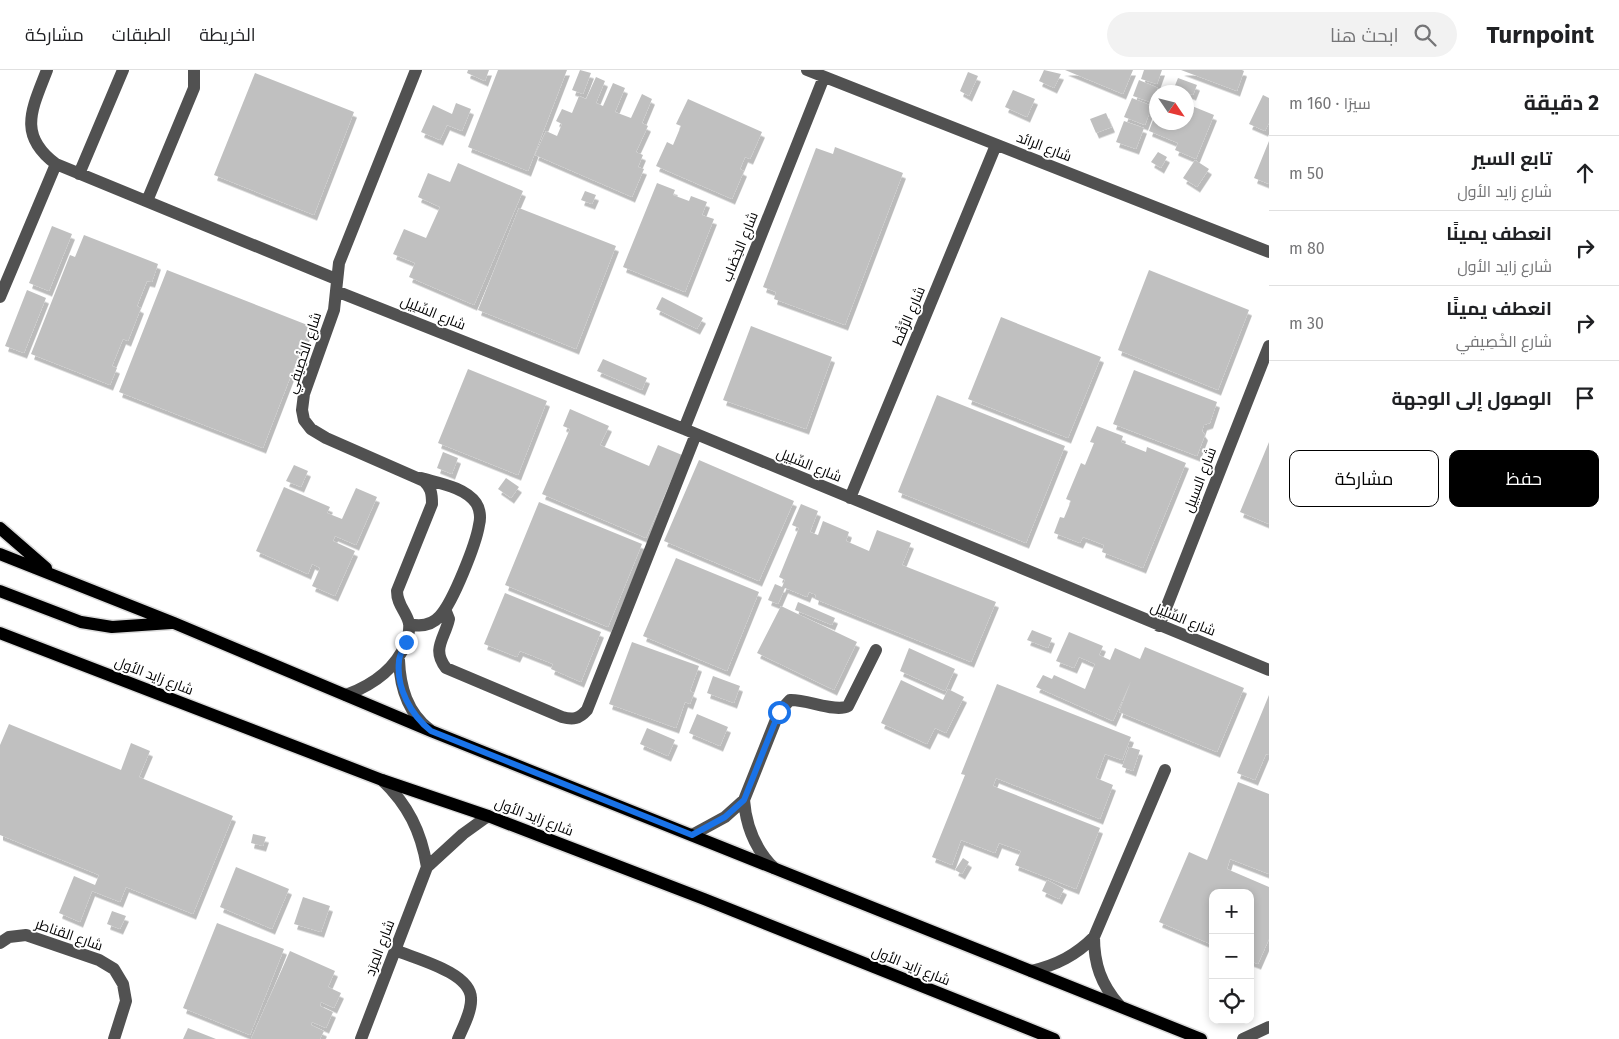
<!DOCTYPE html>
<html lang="ar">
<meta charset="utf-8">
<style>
body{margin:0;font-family:"Fira Sans",Cairo,sans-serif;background:#f2f2f2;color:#202124;direction:rtl}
.controls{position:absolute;right:15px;bottom:15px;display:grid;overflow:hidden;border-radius:10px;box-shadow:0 2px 8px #0003}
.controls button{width:45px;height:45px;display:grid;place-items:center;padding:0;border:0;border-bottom:1px solid #e0e0e0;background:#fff;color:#202124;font:25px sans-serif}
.compass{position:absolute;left:1149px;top:15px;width:45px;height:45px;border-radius:50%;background:#fff;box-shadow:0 2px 8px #0003;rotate:125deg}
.stop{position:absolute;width:15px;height:15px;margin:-11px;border:4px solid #1a73e8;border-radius:50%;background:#fff}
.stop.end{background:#1a73e8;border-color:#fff;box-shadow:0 1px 5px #0008}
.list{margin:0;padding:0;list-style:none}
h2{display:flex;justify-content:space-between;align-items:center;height:65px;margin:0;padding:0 20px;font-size:21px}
h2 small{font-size:16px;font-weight:400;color:#757577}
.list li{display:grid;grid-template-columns:32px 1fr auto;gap:15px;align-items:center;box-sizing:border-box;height:75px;padding:0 20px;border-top:1px solid #e0e0e0}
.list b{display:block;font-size:19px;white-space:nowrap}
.list p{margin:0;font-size:16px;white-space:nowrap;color:#757577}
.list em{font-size:16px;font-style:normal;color:#757577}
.actions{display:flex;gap:10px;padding:15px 20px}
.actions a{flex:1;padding:11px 0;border:1px solid #000;border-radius:10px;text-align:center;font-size:18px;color:#000}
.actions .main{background:#000;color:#fff}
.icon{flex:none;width:28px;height:28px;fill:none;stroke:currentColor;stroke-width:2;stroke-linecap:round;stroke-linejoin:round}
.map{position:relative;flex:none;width:1269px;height:969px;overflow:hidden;direction:ltr}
header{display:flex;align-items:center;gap:30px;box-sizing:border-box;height:70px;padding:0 25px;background:#fff;border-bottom:1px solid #e0e0e0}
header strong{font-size:24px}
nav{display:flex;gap:28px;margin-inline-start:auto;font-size:18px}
.search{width:350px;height:45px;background:#f2f2f2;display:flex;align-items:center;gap:12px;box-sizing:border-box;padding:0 18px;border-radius:28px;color:#757577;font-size:19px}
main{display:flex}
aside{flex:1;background:#fff}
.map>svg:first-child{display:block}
.building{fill:#c0c0c0;filter:url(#shadow)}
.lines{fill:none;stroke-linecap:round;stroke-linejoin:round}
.major-casing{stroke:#dbdbdb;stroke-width:15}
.minor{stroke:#515151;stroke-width:12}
.major{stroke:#000;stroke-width:12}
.route{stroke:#1a73e8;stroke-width:6}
.labels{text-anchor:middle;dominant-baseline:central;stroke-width:4;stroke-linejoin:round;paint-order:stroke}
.street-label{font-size:14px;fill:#000;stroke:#fff}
</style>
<header>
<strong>Turnpoint</strong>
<div class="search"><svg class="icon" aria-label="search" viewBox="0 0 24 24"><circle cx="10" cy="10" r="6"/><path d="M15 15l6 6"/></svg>ابحث هنا</div>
<nav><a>الخريطة</a><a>الطبقات</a><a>مشاركة</a></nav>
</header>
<main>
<aside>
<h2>2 دقيقة<small>سيرًا · 160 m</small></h2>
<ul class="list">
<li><svg class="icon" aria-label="ahead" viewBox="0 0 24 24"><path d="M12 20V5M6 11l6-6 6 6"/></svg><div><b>تابع السير</b><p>شارع زايد الأول</p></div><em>50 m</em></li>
<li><svg class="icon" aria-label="right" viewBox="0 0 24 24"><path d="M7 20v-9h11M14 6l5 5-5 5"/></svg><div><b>انعطف يمينًا</b><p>شارع زايد الأول</p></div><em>80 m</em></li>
<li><svg class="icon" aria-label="right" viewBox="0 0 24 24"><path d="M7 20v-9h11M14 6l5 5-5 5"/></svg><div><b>انعطف يمينًا</b><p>شارع الخْصِيفي</p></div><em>30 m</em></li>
<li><svg class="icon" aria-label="arrive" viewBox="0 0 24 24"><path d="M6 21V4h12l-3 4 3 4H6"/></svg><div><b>الوصول إلى الوجهة</b></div></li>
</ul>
<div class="actions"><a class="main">حفظ</a><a>مشاركة</a></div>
</aside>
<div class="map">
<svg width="1269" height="969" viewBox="0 0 1269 969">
<defs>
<filter id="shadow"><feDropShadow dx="3" dy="5.5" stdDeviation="0" flood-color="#0004"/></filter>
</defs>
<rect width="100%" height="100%" fill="#fff"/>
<!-- building -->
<path class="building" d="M468 0H489L485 11 467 3Z
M498 0H567L528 101 468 77Z
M580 0 591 3 583 24 572 20Z
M1044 0 1061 4 1054 18 1039 11Z
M1065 0H1133L1123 24Z
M1144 0H1162L1157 14 1141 9Z
M1181 0H1242L1244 1 1237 21Z
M968 2 978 6 969 26 960 21Z
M255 3 354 42 314 145 214 105Z
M596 7 605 11 596 33 603 36 613 13 625 18 615 42 631 48 642 24 652 29 642 53 648 56 636 82 643 85 638 97 644 99 632 127 535 85 546 61 557 66 562 54 556 51 562 39 572 43 579 26 586 29Z
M1178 8 1197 15 1193 25 1174 18Z
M1139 10 1158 18 1153 33 1133 26Z
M1166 18 1176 22H1165Z
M1013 20 1035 29 1027 47 1005 37Z
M1263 25 1269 28V53L1265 61 1249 54Z
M1186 26 1189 27 1187 34 1214 45 1196 89 1175 80 1178 73 1149 61 1156 42V52H1186Z
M1132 28 1152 36 1145 55 1124 47Z
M688 29 762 62 750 89 745 87 740 99 744 101 732 129 656 96 667 72 673 75 681 56 676 54Z
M456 33 471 39 462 61 447 55 440 70 421 62 433 35 452 44Z
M1106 43 1112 57 1096 63 1090 49Z
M1124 51 1144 58 1136 79 1116 72Z
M1269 71V114L1254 108Z
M835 77 903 103 845 255 774 229 776 222 763 217 816 78 833 84Z
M1158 82 1167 87 1161 98 1151 92Z
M1195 90 1209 99 1197 117 1183 108Z
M458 93 523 121 474 235 409 207 415 193 393 184 404 159 426 168 440 137 418 127 428 103 450 112Z
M657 113 675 120 673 125 689 131 691 126 707 132 702 145 714 149 685 222 623 197Z
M585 121 596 125 592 134 581 130Z
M519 138 616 176 576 279 478 240Z
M52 156 72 164 49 221 29 213Z
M84 165 158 194 152 212 147 211 137 236 141 238 128 271 123 269 112 296 117 298 110 315 31 284 70 185 75 187Z
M167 200 310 256 263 378 119 322Z
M1149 200 1249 240 1218 320 1118 280Z
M27 220 46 228 24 283 5 276Z
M662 227 703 248 697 259 656 239Z
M1001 247 1101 287 1068 368 968 329Z
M751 256 832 287 806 359 723 330Z
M603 289 647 308 642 320 597 301Z
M468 299 547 331 518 405 438 373Z
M1134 300 1217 332 1210 353 1204 355 1202 361 1205 365 1197 386 1113 354Z
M937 325 1065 376 1026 473 898 422Z
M570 339 609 356 600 375 649 396 658 375 682 385 646 468 542 424 570 359 563 356Z
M1097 356 1123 366 1121 372 1146 382 1147 377 1186 393 1143 498 1102 482 1104 475 1083 467 1080 473 1054 463 1060 447 1064 448 1071 431 1066 429 1081 393 1085 395 1094 373 1090 372Z
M1269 372V454L1240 442Z
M443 382 458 388 452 404 437 398Z
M699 390 794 431 759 511 664 471Z
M294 395 308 401 301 417 286 411Z
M506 408 519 417 511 428 498 419Z
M284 417 330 437 327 443 342 449 356 418 377 427 356 475 335 466 333 471 355 481 335 526 312 516 320 498 312 494 308 504 256 481Z
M539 432 642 474 608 557 505 515Z
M801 434 818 441 810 462 818 465 823 451 849 462 846 471 869 481 877 460 911 473 902 495 996 532 971 592 815 529 816 525 809 522 807 527 785 518 778 534 768 530 775 514 782 517 785 510 779 507 799 458 792 455Z
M676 488 759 522 727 601 643 566Z
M505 523 601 562 581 612 551 599 553 594 520 581 517 587 484 574Z
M798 532 835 548 832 555 795 540Z
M781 536 857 572 834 620 757 583Z
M1032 560 1052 568 1048 578 1027 570Z
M1069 562 1103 576 1099 585 1110 590 1115 578 1140 589 1145 577 1244 618 1217 682 1119 642 1131 611 1113 651 1036 617 1043 605 1052 609 1054 605 1085 619 1095 594 1079 587 1074 598 1056 591Z
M632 572 699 596 690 621 694 623 690 634 685 632 676 658 609 634Z
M909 578 955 599 945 621 900 601Z
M713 606 740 616 734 633 707 623Z
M901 610 943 630 948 619 964 627 946 663 935 658 927 674 881 653Z
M997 614 1131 667 1122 690 1105 684 1096 708 1113 715 1100 749 996 708 993 716 1100 758 1076 819 1015 795 1021 781 999 773 995 783 961 770 952 795 932 787 965 705 961 704Z
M1269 625V685L1266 684 1255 710 1237 703Z
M697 644 728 657 720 676 689 663Z
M9 654 121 700 131 673 150 681 139 707 233 746 193 844 126 817 120 832 92 821 80 852 59 843 74 806 95 815 99 805 0 765V675Z
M647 658 675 670 668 686 640 674Z
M1129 677 1140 680 1133 701 1122 697Z
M1238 712 1269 724V804L1230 789 1227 799 1269 817V869L1258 894 1250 891V823H1213V875L1159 852 1189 782 1207 790Z
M253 764 266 767 263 776 251 773Z
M963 788 969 792 962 804 955 800Z
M236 797 289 819 272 859 220 837Z
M1047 810 1064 819 1059 829 1042 821Z
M303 827 330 836 321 862 294 854Z
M112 841 126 846 120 859 107 854Z
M217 853 284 879 250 965 183 938Z
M290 881 335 901 328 917 341 923 334 938 321 932 320 936 333 942 326 958 312 952 311 955 324 961 320 969H251Z
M188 958 216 969H183Z"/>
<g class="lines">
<defs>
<path id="major" d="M0 458 46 498
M0 484 174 553 431 661 1201 969
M0 521 81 552 112 557 171 553
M0 563 382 710 488 746 704 829 1054 969"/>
</defs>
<!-- major casing -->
<use href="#major" class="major-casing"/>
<!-- minor -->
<path class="minor" d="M47 0C32 39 17 65 56 94L336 209
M807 0 1269 182
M79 104 123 0
M147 131 194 18V0
M336 221 684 359 1269 600
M0 227 56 94
M684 359 824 7
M850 428 996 75
M445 539 449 549C445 568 431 579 446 598L562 647C573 650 579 649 587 640L696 364
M409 554C421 557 432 555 440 546 453 532 476 474 479 455 481 448 480 439 476 433 465 417 438 413 421 408
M1159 556 1269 276
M399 590C400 617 407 642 430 660
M346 625C373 615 395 600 406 573 408 567 410 560 409 553 406 541 397 535 397 521L432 434C432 423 431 418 424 411L326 368 311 359 304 350 302 340 304 324 334 240 339 193 416 0
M382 710C408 735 421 761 427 797
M692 765 725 747 744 730
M774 798C755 779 746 757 744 730L779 642 790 630C806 629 836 643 848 636L876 580
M1094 867C1094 894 1101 914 1119 935
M0 873 9 867 26 865 99 890 114 899 123 914 126 931 114 969
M395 880C416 889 470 902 471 928 472 941 463 957 458 969
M1031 901C1057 895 1076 885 1094 867L1165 700
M361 969 427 797 463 764 488 746
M1243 969 1269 957"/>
<!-- major -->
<use href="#major" class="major"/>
</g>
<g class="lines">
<!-- route -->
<path class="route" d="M406 572C404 578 399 585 399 591 396 618 411 645 431 661L692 765 725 747 744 730 779 642"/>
</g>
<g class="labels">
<!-- street labels -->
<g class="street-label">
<text transform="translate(1044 77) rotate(21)">شارع الرائد</text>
<text transform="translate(740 177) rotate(-68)">شارع الخِضَاب</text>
<text transform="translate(433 243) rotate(22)">شارع السِّلِيل</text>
<text transform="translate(909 246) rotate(-67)">شارع الرَّقْط</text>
<text transform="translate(304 283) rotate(-72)">شارع الخْصِيفي</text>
<text transform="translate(809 395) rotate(22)">شارع السِّلِيل</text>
<text transform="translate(1200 410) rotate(-69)">شارع السبيل</text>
<text transform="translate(1183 549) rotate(22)">شارع السِّلِيل</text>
<text transform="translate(154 606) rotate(21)">شارع زايد الأول</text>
<text transform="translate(534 747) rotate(21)">شارع زايد الأول</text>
<text transform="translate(69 865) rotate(19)">شارع القناطر</text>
<text transform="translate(380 878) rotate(-69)">شارع المِرَد</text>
<text transform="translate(911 896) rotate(22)">شارع زايد الأول</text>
</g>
</g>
</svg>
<div class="controls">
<button>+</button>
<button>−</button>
<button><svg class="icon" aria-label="locate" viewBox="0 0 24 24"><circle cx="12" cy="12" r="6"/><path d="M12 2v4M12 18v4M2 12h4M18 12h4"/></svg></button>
</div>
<svg class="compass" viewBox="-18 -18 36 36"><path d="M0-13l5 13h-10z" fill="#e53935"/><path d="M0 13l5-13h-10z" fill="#757577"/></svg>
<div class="stop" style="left:779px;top:642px"></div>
<div class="stop end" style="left:406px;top:572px"></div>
</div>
</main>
